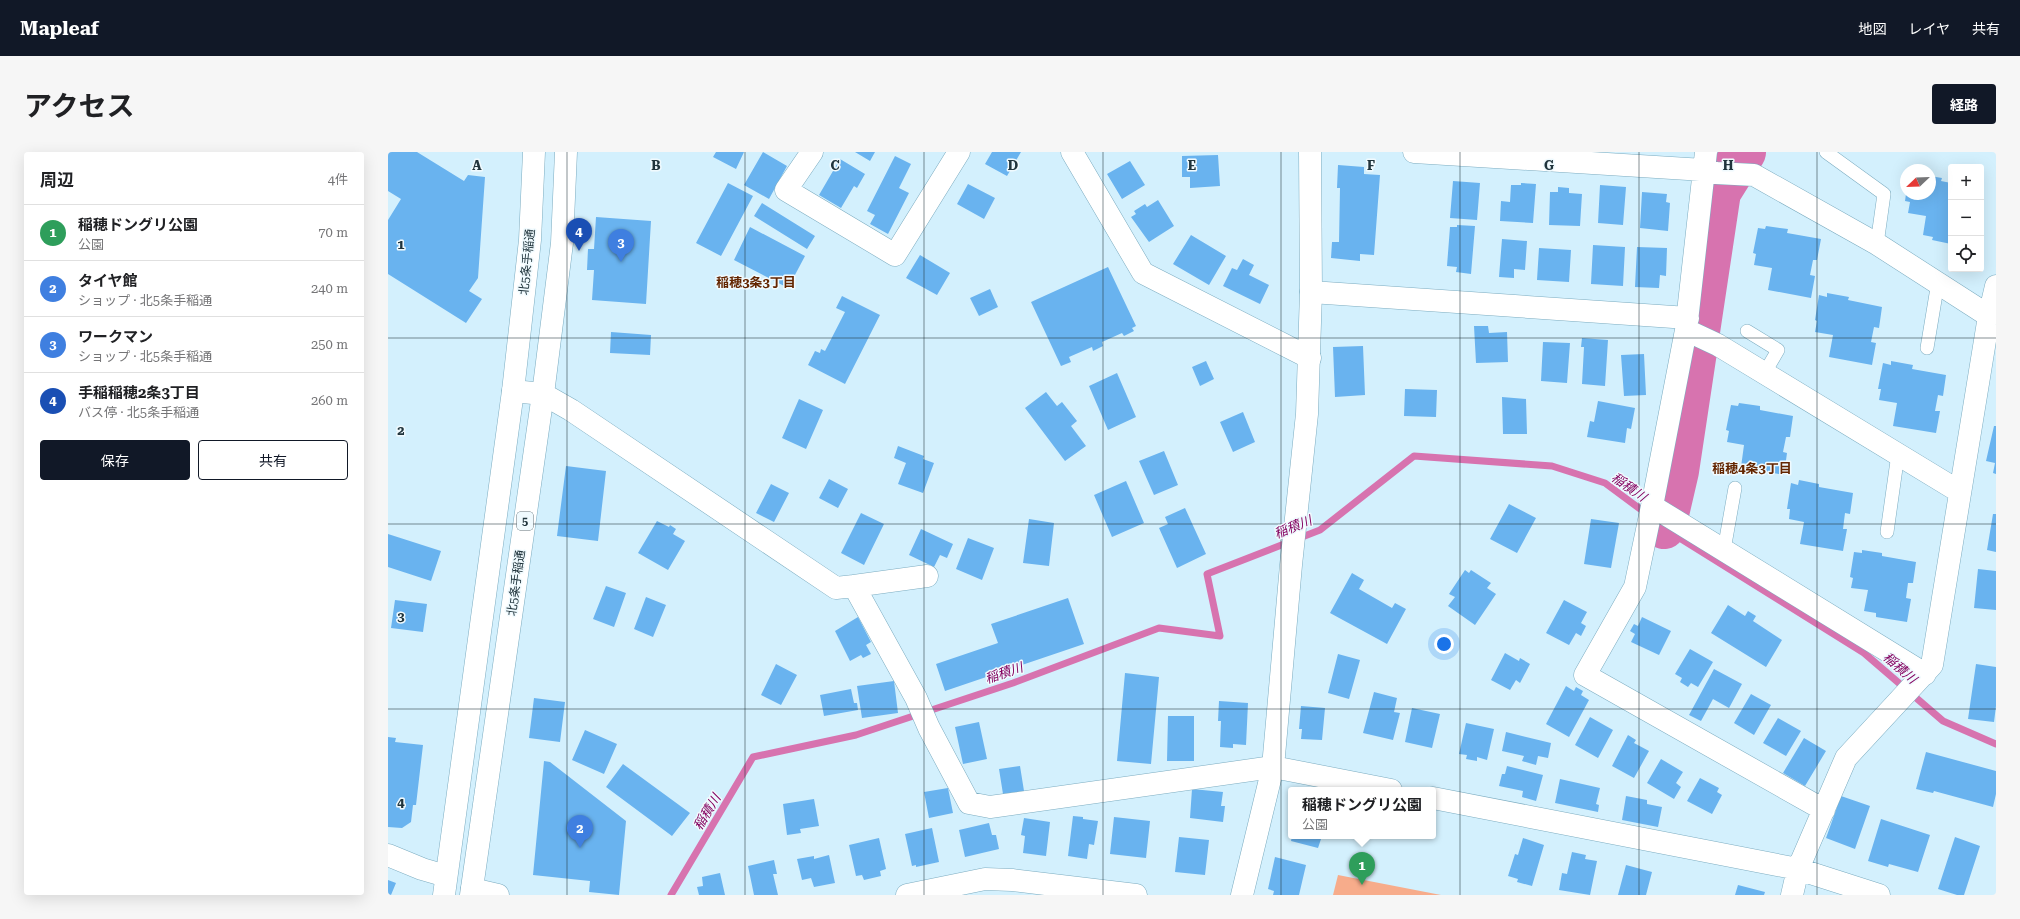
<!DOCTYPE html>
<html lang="ja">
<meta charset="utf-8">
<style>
body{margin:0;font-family:"Roboto Serif","Noto Sans JP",serif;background:#f6f6f6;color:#202124}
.controls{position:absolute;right:12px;top:12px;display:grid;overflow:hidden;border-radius:4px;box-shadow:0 4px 16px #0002}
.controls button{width:36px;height:36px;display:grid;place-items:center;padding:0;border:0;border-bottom:1px solid #e0e0e0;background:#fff;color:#202124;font:20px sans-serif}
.compass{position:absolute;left:1512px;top:12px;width:36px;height:36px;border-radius:50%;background:#fff;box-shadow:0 4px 16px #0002;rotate:247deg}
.you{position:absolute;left:1056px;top:492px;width:14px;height:14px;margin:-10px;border:3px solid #fff;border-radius:50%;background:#1a73e8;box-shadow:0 0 0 6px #1a73e833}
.badge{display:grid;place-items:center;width:26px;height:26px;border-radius:50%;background:#111827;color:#fff;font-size:13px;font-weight:700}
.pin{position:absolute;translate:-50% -33px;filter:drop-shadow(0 1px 2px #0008)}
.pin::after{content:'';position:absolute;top:21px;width:14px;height:12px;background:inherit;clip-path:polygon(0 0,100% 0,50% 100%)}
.popup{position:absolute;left:900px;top:635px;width:148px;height:52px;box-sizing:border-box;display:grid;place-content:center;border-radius:4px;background:#fff;filter:drop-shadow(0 1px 3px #0005);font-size:13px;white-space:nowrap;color:#757577}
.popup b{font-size:15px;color:#202124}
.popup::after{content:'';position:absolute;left:50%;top:100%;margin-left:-8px;border:8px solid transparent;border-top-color:#fff}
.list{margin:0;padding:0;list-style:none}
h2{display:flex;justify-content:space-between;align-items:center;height:52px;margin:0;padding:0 16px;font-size:17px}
h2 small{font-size:13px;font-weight:400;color:#757577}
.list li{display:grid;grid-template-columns:26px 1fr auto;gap:12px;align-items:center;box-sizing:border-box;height:56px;padding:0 16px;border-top:1px solid #e0e0e0}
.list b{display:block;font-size:15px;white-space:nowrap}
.list p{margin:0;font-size:13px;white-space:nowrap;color:#757577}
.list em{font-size:13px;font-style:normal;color:#757577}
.actions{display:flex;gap:8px;padding:12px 16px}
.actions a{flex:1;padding:9px 0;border:1px solid #111827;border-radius:4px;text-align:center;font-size:14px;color:#111827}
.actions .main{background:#111827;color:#fff}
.icon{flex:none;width:22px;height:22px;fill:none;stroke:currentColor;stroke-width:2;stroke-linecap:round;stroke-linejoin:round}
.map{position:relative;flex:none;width:1608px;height:743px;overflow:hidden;border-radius:4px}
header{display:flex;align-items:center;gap:24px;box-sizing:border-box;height:56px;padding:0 20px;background:#111827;color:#fff}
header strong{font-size:19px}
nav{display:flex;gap:22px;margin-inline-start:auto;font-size:14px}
.intro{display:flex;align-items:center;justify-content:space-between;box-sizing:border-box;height:96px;padding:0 24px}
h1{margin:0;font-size:28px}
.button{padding:10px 18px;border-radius:4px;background:#111827;color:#fff;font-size:14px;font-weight:700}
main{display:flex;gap:24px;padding:0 24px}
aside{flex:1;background:#fff;border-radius:4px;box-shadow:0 4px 16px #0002}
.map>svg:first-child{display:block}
.green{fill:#f7ac8b}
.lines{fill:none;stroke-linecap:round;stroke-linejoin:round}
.stream{stroke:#d773af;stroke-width:7}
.river{stroke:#d773af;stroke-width:44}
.building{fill:#69b3ef}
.service-casing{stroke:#7cacc0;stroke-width:14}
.minor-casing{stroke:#7cacc0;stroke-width:23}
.tertiary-casing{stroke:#7cacc0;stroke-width:23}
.trunk-casing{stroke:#7cacc0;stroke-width:23}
.service{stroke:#fff;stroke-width:13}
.minor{stroke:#fff;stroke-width:22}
.tertiary{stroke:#fff;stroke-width:22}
.trunk{stroke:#fff;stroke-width:22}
.grid{fill:none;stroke:#20343c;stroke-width:1;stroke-opacity:0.55}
.labels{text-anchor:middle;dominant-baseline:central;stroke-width:3;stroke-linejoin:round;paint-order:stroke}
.shield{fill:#f0fafe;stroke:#5e6f76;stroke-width:1}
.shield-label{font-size:11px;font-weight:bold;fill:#20343c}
.street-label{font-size:12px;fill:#20343c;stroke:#f0fafe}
.neighbourhood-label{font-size:13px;font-weight:bold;fill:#632500;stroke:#f0fafe}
.water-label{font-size:13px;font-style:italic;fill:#84015f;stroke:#f0fafe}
.grid-label{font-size:13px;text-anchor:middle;font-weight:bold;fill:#20343c;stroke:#f0fafe;stroke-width:3;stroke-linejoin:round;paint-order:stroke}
</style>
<header>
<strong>Mapleaf</strong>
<nav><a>地図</a><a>レイヤ</a><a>共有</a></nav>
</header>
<div class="intro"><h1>アクセス</h1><a class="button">経路</a></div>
<main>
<aside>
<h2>周辺<small>4件</small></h2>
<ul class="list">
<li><span class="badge" style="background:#2e9e5b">1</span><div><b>稲穂ドングリ公園</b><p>公園</p></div><em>70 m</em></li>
<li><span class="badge" style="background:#3f7fe0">2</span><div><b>タイヤ館</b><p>ショップ · 北5条手稲通</p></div><em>240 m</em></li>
<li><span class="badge" style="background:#3f7fe0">3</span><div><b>ワークマン</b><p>ショップ · 北5条手稲通</p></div><em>250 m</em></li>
<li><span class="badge" style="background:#1a4fb4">4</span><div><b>手稲稲穂2条3丁目</b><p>バス停 · 北5条手稲通</p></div><em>260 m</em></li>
</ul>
<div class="actions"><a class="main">保存</a><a>共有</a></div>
</aside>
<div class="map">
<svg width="1608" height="743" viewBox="0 0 1608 743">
<rect width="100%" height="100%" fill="#d3f0fd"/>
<!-- green -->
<path class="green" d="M950 723 1053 743H945Z"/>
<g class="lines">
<!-- stream -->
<path class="stream" d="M283 743 365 605 468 583 625 531 771 476 832 484 819 422 932 378 1026 304 1164 314 1217 331 1290 385 1476 501 1555 569 1608 592"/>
<!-- river -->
<path class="river" d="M1276 375 1289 319 1331 40 1356 0"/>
</g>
<!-- building -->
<path class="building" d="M0 0H29L76 29 80 23 97 25 90 126 81 139 94 147 78 171 0 122V68L13 47 0 39Z
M328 0H356L348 17 325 5Z
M375 0 399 14 381 47 356 33Z
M467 0H487L482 9Z
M604 0H633L619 24 597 12Z
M830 3 832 34 802 36V25H794V4Z
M507 4 523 12 511 36 521 41 500 82 482 72 487 63 479 59Z
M452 7 477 22 469 36 466 34 453 56 431 43Z
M742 9 757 33 734 47 719 22Z
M950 13 976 15V22L992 23 986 103 972 102V109L943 106 944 90H951L952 36H949Z
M1542 24 1554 26 1553 29 1563 31V92L1544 88 1545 85 1535 83 1538 64 1520 61 1522 50 1517 49 1518 42H1542Z
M1065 29 1092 31 1089 68 1062 66Z
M340 31 365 44 333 104 308 91Z
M1133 31 1148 32 1145 71 1112 69 1113 49 1122 50 1123 33H1133Z
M580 32 607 46 596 67 569 52Z
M1212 33 1238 35 1235 73 1210 71Z
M1170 35 1181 36V41L1194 42 1192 74 1161 73 1162 40H1170Z
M1254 40 1279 42 1278 50 1282 51 1280 79 1252 76Z
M770 48 786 74 761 90 743 65 748 62 746 59 757 52 759 55Z
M374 51 427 84 419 97 366 64Z
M208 65 263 69 258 152 204 148 206 118H199L200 97H206Z
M1069 73 1087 74 1083 122 1068 120 1069 115 1059 114 1062 75H1069Z
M1378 74 1400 77 1399 81 1433 87 1429 108H1425L1422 123 1427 124 1423 146 1380 138 1384 116 1366 113 1368 102 1365 101 1370 76 1377 77Z
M362 75 417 104 400 136 346 108Z
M803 83 838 104 821 133 785 112Z
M1114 87 1139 89 1137 118 1126 117V126L1111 125Z
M1205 93 1237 95 1235 134 1203 132Z
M1249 95 1279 96 1278 124 1272 123 1271 136 1247 135Z
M1151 96 1183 98 1181 130 1149 128Z
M532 103 562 121 549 143 518 126Z
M855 107 866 113 861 123 881 133 872 152 835 134 844 116 849 118Z
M720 115 748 174 744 176 746 179 736 184 734 181 714 190 715 194 705 199 704 195 681 205 683 210 673 214 643 150Z
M602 137 610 155 591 164 582 146Z
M1439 141 1461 145 1460 148 1494 155 1491 176 1486 175 1483 190 1488 191 1484 213 1441 205 1445 183 1427 180 1429 169 1427 168 1431 143 1439 145Z
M454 144 492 163 457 232 420 213 427 199 432 201 433 197 437 199 457 160 448 156Z
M1086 174H1100L1101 181 1119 180 1120 210 1088 211Z
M223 180 263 183 262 203 222 201Z
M1194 186 1220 188 1217 234 1194 232 1196 195H1193Z
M1155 190 1182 191 1179 231 1153 229Z
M975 194 977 243 947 245 945 195Z
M1256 202 1258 243 1236 244 1233 203Z
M818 209 826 227 812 234 804 215Z
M1503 209 1525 213 1524 217 1558 223 1555 244 1550 243 1547 259H1552L1548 281 1505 274 1509 251 1491 248 1493 237H1490L1495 211 1503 213Z
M729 221 748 265 720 278 701 234Z
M1017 237 1049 238 1048 265 1016 264Z
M658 240 669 254 674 250 689 269 683 274 698 294 677 309 637 256Z
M1114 245 1138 247 1139 282H1115Z
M411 247 435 258 418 297 394 286Z
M1210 249 1247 256 1243 277 1239 276 1237 291 1199 285 1202 269 1206 270Z
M1351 251 1372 254V258L1405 264 1402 285H1398L1395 300 1399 301 1396 323 1353 315 1356 293 1339 290 1341 279 1338 278 1343 253 1350 254Z
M855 260 867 290 845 300 832 270Z
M1606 274H1608V322L1605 321 1607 311 1598 309Z
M510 294 536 304 535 307 546 311 535 341 510 332 518 311 506 306Z
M776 299 790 333 766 343 751 309Z
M178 314 218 319 210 389 169 384Z
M441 327 460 337 450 356 431 346Z
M1411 328 1431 332V335L1465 341 1462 362 1457 361 1455 377H1459L1455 399 1412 392 1416 370 1401 367 1402 357H1399L1403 331 1410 333Z
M738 329 756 371 724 385 706 343Z
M383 332 401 341 386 370 368 361Z
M1121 352 1148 366 1129 401 1102 387Z
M797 356 818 402 789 416 771 376 780 372 777 365Z
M473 361 496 372 476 413 453 401Z
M1605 362H1608V400L1599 398Z
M641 367 666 371 661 414 635 411Z
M1203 367 1231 371 1223 416 1196 412Z
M269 369 281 375 282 373 288 377 285 382 297 389 280 418 250 401Z
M533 377 565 392 559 406 552 403 546 415 521 403Z
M0 382 53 399 43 429 0 415Z
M580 386 606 396 594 428 568 417Z
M1474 398 1494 401V404L1528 410 1525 431H1520L1518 446 1523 447 1519 470 1488 465V461L1476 459 1480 438 1463 436 1465 426 1462 425 1466 400 1474 401Z
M1590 417 1608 419V458L1586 456Z
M1077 418 1081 421 1083 418 1103 431 1099 436 1108 442 1087 473 1060 454 1067 445 1061 442Z
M964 421 976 428 971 437 1004 456 1007 451 1018 457 999 492 942 461Z
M218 434 238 441 226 475 205 467Z
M258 445 278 453 265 485 246 477Z
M680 446 696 492 557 539 548 512 610 491 603 472Z
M7 448 39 452 35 480 3 476Z
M1176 448 1199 460 1193 471 1198 474 1193 484 1188 481 1181 493 1158 481Z
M1340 453 1357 464 1360 459 1368 464 1365 469 1394 488 1378 515 1323 481Z
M470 465 483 490 478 493 483 502 475 506 473 503 462 509 447 479Z
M1254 465 1283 479 1271 503 1243 490 1247 482 1242 479 1246 472 1250 474Z
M1302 497 1325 510 1310 535 1303 531 1300 535 1292 530 1294 526 1287 522Z
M1117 501 1131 509 1132 506 1142 512 1132 531 1128 528 1122 538 1103 528Z
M950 502 972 508 961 547 940 541Z
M388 512 409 523 393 553 373 543Z
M1588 512 1608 515V554L1606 570 1580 567Z
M1326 517 1354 532 1341 556 1325 547 1313 569 1301 563Z
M737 521 771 525 763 612 729 609Z
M506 529 510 561 474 566 469 534Z
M1178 534 1186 539 1188 535 1195 539 1193 543 1201 548 1181 585 1158 572Z
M463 537 466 551H469L470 558 436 564 432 543Z
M986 540 1009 546 1006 560 1012 561 1005 588 975 581Z
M1363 542 1383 553 1366 583 1346 571Z
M146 546 177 550 172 590 141 586Z
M831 549 860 551 858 593 845 592V596L832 595 833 569H830Z
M913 554 937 556 934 588 913 587 914 577H911Z
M1024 556 1052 562 1044 596 1017 590Z
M780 564H806V609H779Z
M1202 565 1225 578 1210 606 1187 593Z
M1390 566 1413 579 1398 604 1375 591Z
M591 570 599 607 575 612 567 575Z
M1078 571 1106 577 1099 608 1089 605V609L1078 607 1079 603 1071 602Z
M197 578 229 592 216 622 184 608Z
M1118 580 1163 591 1160 606 1150 604 1148 613 1134 609 1136 604 1114 599Z
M1240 583 1248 588 1246 591 1261 599 1246 626 1224 614Z
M0 585 8 586 7 590 35 593 28 653H25L23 670 14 676 0 675Z
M1416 586 1438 599 1417 634 1395 621Z
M1538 600 1608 619V642L1605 655 1546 639 1545 641 1528 637Z
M1273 607 1295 620 1288 631 1293 635 1286 647 1259 631Z
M156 609 162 610 238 669 231 743 201 740 202 729 145 723Z
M235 612 302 661 284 684 218 635Z
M632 614 636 639 615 642 611 617Z
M1119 614 1155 623 1148 649 1134 645 1135 639 1111 634 1114 622H1117Z
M1312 626 1331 636 1329 640 1334 643 1324 662 1299 649Z
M1172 627 1212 636 1208 652 1211 653 1210 660 1167 651Z
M560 636 565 661 541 666 536 640Z
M804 637 835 640 833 654H837L835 670 802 666Z
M1238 644 1259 648V652L1274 655 1270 675 1234 668Z
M1453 644 1482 654 1467 697 1438 686Z
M426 647 431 674 412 677 413 681 399 683 395 652Z
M685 664 695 665V667L710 669 706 693 701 692 699 707 680 704Z
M726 665 762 669 758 706 722 702Z
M636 666 662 670 658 704 635 701 637 684 633 683Z
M1493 667 1542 683 1530 720 1501 712 1500 715 1480 709Z
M601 671 604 683H608L611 697 577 705 571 678Z
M544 676 551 710 528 715V713L524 714 517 682Z
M904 684H934L930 696 903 689Z
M791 685 821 688 817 723 787 720Z
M1567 685 1592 694 1576 743H1569L1550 737Z
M491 686 498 717 492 719 493 724 476 728 474 723 468 724 461 693Z
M1135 686 1156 693 1144 734 1129 730 1130 727 1120 724 1127 702 1130 703Z
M1184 700 1198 703 1197 707 1209 709 1202 743 1171 738 1174 721 1179 722Z
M441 703 447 731 426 735 423 726 414 728 409 707 426 704V707Z
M887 705 918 713 911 743H885L886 739 880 737Z
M386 708 389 722H385L390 743H366L360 714Z
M1238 713 1264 720 1258 743H1230Z
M332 721 337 743H311L309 735 315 734 314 725Z
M0 728 8 731 3 743H0Z
M1350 733 1377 740 1376 743H1347Z"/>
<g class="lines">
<defs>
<path id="service" d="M1438 0 1496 42 1489 92
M1359 179 1390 198 1376 222
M1539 196 1550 130
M1499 380 1510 302
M1336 398 1347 336"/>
<path id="minor" d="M424 0 398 38 507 103 571 0
M684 0 755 121 922 206
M1026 0 1316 18 1328 21 1366 23 1489 92 1601 164
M1318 0 1298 178 1264 354 1247 435 1197 523 1436 658
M923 140 1300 166
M1298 178 1330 193 1572 340
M125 239 155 242 183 258 448 436 466 434 528 546 541 576 581 651 602 655 885 615 1003 638
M1264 354 1537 522
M466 434 539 424
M1045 646 1410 717 1491 743
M0 703 34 717 58 724
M84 737 110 743
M519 743 597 727 624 728 748 743
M1404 743 1410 717 1458 606 1544 513 1601 164 1608 134"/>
<path id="tertiary" d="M854 743 885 615 903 413 919 262 923 140 922 0"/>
<path id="trunk" d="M56 743 125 239 142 88 146 0
M83 743 155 242 174 91 178 0"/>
</defs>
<!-- service casing -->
<use href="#service" class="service-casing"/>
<!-- minor casing -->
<use href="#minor" class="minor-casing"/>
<!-- tertiary casing -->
<use href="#tertiary" class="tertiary-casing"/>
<!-- trunk casing -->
<use href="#trunk" class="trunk-casing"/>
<!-- service -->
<use href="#service" class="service"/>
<!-- minor -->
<use href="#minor" class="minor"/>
<!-- tertiary -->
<use href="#tertiary" class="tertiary"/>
<!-- trunk -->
<use href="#trunk" class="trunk"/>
</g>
<!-- grid -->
<path class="grid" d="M179 0V743M357 0V743M536 0V743M715 0V743M893 0V743M1072 0V743M1251 0V743M1429 0V743M0 186H1608M0 372H1608M0 557H1608"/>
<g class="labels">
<!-- shield labels -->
<rect class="shield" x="129" y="360" width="16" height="18" rx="3"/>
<g class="shield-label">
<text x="137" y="369">5</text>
</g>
<!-- street labels -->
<g class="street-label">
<text transform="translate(139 110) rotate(-84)">北5条手稲通</text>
<text transform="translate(128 431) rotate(-82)">北5条手稲通</text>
</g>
<!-- neighbourhood labels -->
<g class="neighbourhood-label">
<text x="368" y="130">稲穂3条3丁目</text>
<text x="1364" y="316">稲穂4条3丁目</text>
</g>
<!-- water labels -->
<g class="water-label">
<text transform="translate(1241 335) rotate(35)">稲積川</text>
<text transform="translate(905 375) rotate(-22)">稲積川</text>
<text transform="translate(1512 516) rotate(41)">稲積川</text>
<text transform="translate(616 521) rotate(-19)">稲積川</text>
<text transform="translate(319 660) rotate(-59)">稲積川</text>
</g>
</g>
<g class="grid-label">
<text x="89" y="18">A</text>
<text x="268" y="18">B</text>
<text x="447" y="18">C</text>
<text x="625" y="18">D</text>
<text x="804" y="18">E</text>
<text x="983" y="18">F</text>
<text x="1161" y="18">G</text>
<text x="1340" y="18">H</text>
<text x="13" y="97">1</text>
<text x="13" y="283">2</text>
<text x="13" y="469">3</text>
<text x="13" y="655">4</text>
</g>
</svg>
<div class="controls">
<button>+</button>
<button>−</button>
<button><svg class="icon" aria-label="locate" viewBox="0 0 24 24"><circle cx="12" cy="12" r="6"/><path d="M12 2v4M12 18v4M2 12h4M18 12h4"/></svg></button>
</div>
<svg class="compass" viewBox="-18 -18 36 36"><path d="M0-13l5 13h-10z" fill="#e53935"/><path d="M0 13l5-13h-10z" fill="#757577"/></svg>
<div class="you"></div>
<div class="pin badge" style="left:974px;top:733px;background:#2e9e5b">1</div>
<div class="popup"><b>稲穂ドングリ公園</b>公園</div>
<div class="pin badge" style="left:192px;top:696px;background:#3f7fe0">2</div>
<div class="pin badge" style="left:233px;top:110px;background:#3f7fe0">3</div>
<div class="pin badge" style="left:191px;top:99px;background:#1a4fb4">4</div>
</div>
</main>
